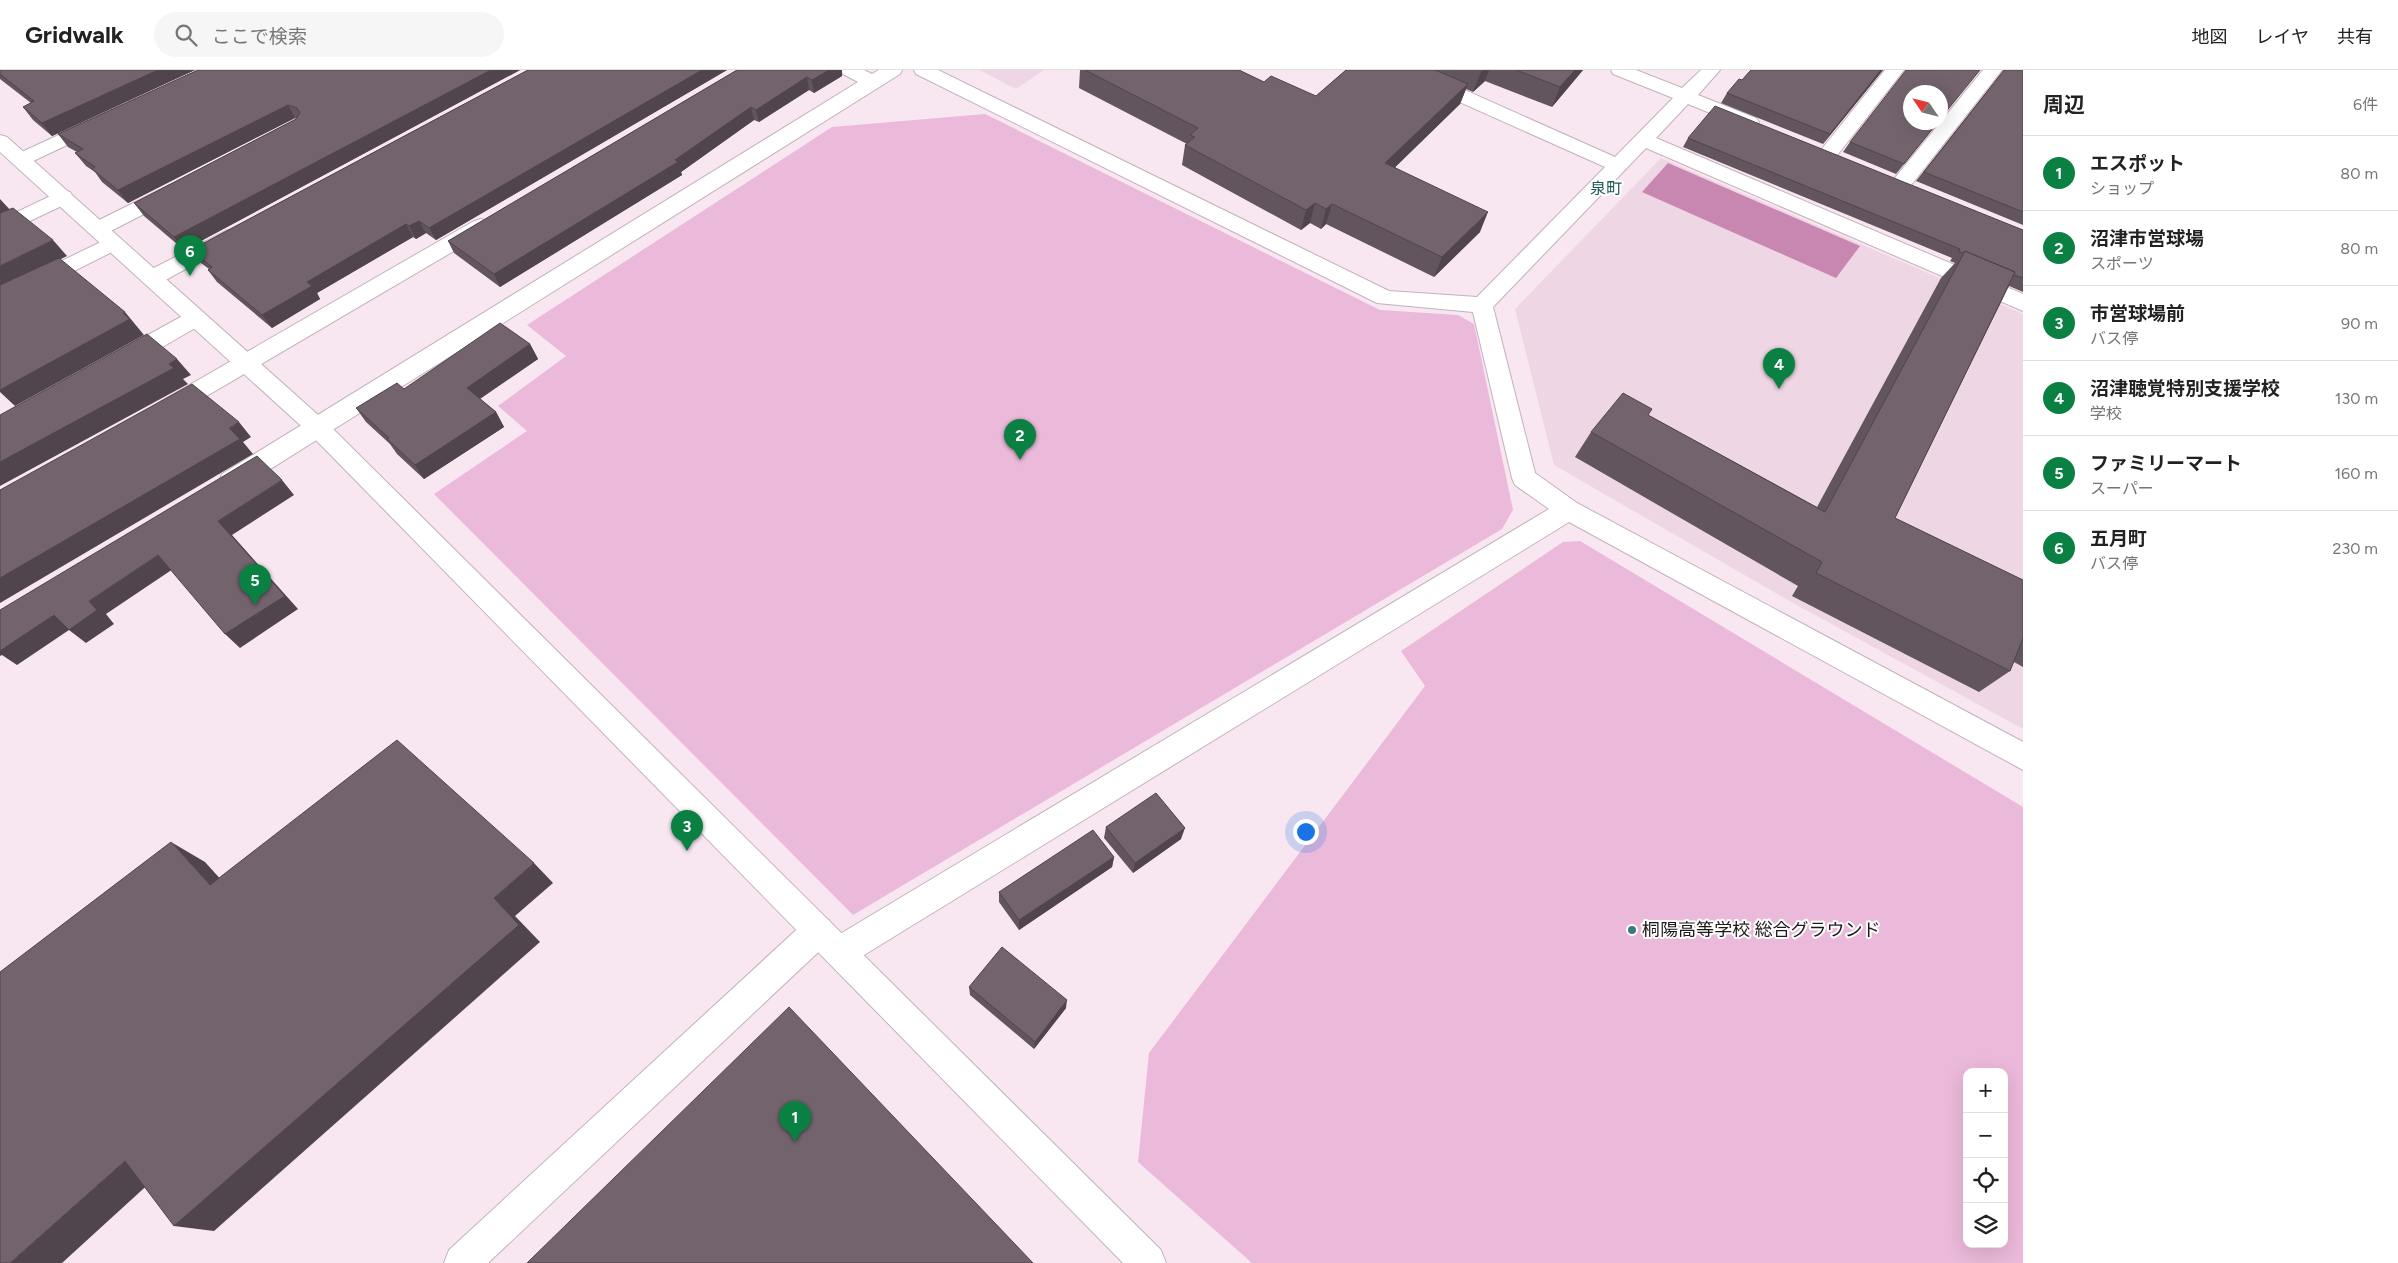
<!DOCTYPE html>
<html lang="ja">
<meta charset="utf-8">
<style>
body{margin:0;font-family:Figtree,"Noto Sans JP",sans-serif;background:#f6f6f6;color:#222}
.controls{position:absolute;right:15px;bottom:15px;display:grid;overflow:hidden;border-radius:10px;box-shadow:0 5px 20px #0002}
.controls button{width:45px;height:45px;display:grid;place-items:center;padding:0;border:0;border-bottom:1px solid #e0e0e0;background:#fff;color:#222;font:25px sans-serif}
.compass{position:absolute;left:1903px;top:15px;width:45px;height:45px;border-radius:50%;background:#fff;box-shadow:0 5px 20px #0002;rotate:305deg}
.you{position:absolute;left:1305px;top:761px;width:18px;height:18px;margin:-12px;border:4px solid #fff;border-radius:50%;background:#1a73e8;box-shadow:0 0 0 8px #1a73e833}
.badge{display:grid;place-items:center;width:32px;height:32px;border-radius:50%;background:#0b8043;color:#fff;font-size:16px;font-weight:700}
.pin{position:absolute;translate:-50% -41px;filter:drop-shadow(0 1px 2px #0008)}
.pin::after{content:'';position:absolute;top:26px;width:18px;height:15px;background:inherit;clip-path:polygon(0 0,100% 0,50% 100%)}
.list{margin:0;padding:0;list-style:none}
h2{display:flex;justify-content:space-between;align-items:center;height:65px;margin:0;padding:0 20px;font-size:21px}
h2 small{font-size:16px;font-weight:400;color:#767676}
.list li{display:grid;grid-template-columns:32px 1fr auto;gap:15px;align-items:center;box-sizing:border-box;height:75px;padding:0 20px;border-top:1px solid #e0e0e0}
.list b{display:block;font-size:19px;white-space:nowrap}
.list p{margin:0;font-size:16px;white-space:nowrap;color:#767676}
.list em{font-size:16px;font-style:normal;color:#767676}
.icon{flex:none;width:28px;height:28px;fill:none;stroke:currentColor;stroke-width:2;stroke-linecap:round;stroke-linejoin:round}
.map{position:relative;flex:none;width:2023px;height:1193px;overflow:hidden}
header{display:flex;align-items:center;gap:30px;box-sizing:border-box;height:70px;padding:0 25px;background:#fff;border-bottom:1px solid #e0e0e0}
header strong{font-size:24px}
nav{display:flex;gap:28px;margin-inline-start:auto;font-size:18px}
.search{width:350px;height:45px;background:#f6f6f6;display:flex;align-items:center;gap:12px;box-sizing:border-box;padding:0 18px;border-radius:28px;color:#767676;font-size:19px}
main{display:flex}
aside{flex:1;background:#fff}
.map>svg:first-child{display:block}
.built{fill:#efd6e5}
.green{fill:#ebb9d9;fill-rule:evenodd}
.water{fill:#c887b1}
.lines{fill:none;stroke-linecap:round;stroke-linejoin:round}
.street-casing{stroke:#c2b2bc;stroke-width:2}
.secondary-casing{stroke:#c2b2bc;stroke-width:2}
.street{fill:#fff;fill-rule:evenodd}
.secondary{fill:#fff;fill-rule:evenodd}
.wall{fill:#62555e}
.shaded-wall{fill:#50454c}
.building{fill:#72636d;stroke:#50454c}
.poi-dot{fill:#357d78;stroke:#fff;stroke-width:2}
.labels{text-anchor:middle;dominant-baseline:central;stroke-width:4;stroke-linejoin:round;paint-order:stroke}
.far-quarter-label{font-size:16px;fill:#215b57;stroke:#fff}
.poi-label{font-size:18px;fill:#1e181b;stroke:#fff;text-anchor:start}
</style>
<header>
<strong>Gridwalk</strong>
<div class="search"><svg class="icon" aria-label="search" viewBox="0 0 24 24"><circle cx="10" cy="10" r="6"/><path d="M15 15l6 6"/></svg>ここで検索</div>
<nav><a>地図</a><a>レイヤ</a><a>共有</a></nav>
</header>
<main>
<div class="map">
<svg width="2023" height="1193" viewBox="0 0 2023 1193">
<rect width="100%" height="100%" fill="#f8e6f1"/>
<!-- built -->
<path class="built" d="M979 0H1044L1016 19Z
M1661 88 2023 244V659L1793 533 1554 395 1515 239Z"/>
<!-- green -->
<path class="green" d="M985 44 1380 240 1458 245 1474 254 1513 440 1502 459 853 845 434 424 527 361 498 336 566 286 527 255 832 57Z
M1580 471 2023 737V1193H1252L1138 1092 1149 983 1425 616 1401 581 1563 472ZM1967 1002H2004V1174H1967Z"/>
<!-- water -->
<path class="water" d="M1668 93 1860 176 1836 208 1642 122Z"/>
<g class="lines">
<defs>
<path id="street" d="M841 0H864L872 4 879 0H902L900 4 240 418 231 421 222 418 219 411 222 404 858 12 843 4Z
M914 0H938L1389 221 1477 227 1605 97 1397 4 1395 0H1420L1615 87 1673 28 1613 4 1611 0H1636L1682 18 1701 0H1720L1698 25 1756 48 1759 52 1756 56 1749 58 1742 56 1688 34 1656 68 2023 224V241L1646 78 1493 237 1535 403 1577 433 2023 672V700L1569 452 851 893 840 898 829 893 824 882 828 873 488 1193H444L449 1180 807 850 818 846 829 850 834 861 830 870 1549 439 1515 415 1512 408 1473 242 1377 233 916 4Z
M1885 0H1904L1835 88 1828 90 1821 88 1818 84 1821 80Z
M1983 0H2002L1908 119 1901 120 1894 119 1891 114 1894 109Z
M96 48 103 50 106 54 103 58 29 93 22 95 15 93 12 89 15 85Z
M170 115 177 117 180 122 177 127 105 164 98 166 91 164 88 159 91 154Z
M63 120 70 122 73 127 70 132 0 165V150Z
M481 149 488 151 491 156 488 161 176 344 168 347 160 344 156 338 160 332 474 151Z
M228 160 235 162 239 167 235 172 160 213 152 215 144 213 141 208 144 203Z
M113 166 120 168 124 173 120 178 0 238V221Z
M196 240 204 243 207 248 204 253 131 295 123 297 115 295 112 289 115 283 188 243Z"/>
<path id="secondary" d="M0 65 7 67 326 352 1161 1180 1166 1193H1123L310 364 0 82Z"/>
</defs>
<!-- street casing -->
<use href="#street" class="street-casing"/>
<!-- secondary casing -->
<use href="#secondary" class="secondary-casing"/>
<!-- street -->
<use href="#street" class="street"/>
<!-- secondary -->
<use href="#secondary" class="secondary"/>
</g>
<!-- wall -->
<path class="wall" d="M0 0H195L52 66 33 50 23 37 31 33 0 9Z
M198 0H520L184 180 144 146 134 133 296 49 295 48 128 133 102 112 95 102 86 96 75 83 77 82 68 77 58 64Z
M528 0H727L436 170 426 163 416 169 413 167 317 223 320 229 272 258 217 212 208 200 209 199 201 193 191 180Z
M737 0H842V6L814 23 809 20 759 52 754 50 681 102 682 105 500 217 454 183 448 171Z
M1080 0H1239L1264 12 1316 26 1346 0H1583L1552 37 1485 11 1473 22 1466 19 1460 34 1395 97 1480 162 1434 207 1326 154 1321 159 1310 153 1301 160 1182 95 1185 75 1187 74 1079 18Z
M1751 0H1883L1823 74 1721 33 1727 23 1742 10Z
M2003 0H2023V155L1916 111 2003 1Z
M1938 52 1896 104 1843 82 1850 72Z
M1688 68 2023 160V222L2009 216 1895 448 2023 510V597L2014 592 2010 601 1979 622 1792 526 1798 516 1575 387 1591 362 1648 345 1817 437 1941 208 1955 193 1950 191 1952 188 1683 77Z
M530 274 538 289 480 329 496 342 504 357 424 409 397 384 390 374 366 352 356 338 404 319Z
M1106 757 1181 769 1133 803 1104 768Z
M1114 787 1112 797 1019 860 999 832V822Z
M969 917 1066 938 1034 979 970 925Z"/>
<!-- shaded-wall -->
<path class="shaded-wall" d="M158 0H195L52 66 42 53Z
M491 0H520L184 180 174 167Z
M702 0H727L436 170 429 158Z
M829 0H842V6L814 23 812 10Z
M1483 0H1489L1485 11 1473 22 1481 2Z
M1575 0H1583L1552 37 1560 17Z
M1881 0H1883L1823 74 1830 64Z
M807 7 809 20 759 52 756 40Z
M1468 14 1460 34 1379 113 1385 93Z
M288 35 295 48 128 133 118 120Z
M751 37 754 50 681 102 682 105 500 217 494 204 675 90Z
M0 129 12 142 0 149Z
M1315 133 1310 153 1301 160 1306 140Z
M1332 134 1326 154 1321 159 1326 139Z
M1488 142 1480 162 1434 207 1442 187Z
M419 151 426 163 416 169 409 156Z
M406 154 413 167 317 223 320 229 272 258 262 245 307 212Z
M53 170 67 186 0 219V196Z
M125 242 144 265 15 336 0 322V320Z
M530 274 538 289 475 332 467 318Z
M177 289 191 305 183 309 188 314 0 416V392Z
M496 342 504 357 424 409 415 395Z
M239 352 251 367 243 372 253 384 0 533V508Z
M282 410 294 425 232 465 298 539 240 578 225 564 218 451Z
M158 485 173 499 106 544 114 554 86 573 69 560 17 595 2 585 0 586V579L54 545 89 531Z
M1185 758 1181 769 1133 803 1135 793Z
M171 772 205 792 243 834 210 815Z
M1114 787 1112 797 1019 860V850Z
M534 793 553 813 515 846 540 872 214 1161 174 1156 494 828Z
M1067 930 1066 938 1034 979 1035 972Z
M125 1091 165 1099 62 1193H10Z"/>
<!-- building -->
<path class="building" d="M0 0H158L42 53 23 37 34 31 0 4Z
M198 0H491L174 167 134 133 296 49 300 43 297 38 288 35 118 120 92 99 95 97 75 83 83 79 58 64Z
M528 0H702L429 158 419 151 409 156 406 154 307 212 312 216 262 245 208 200 212 197 191 180Z
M737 0H829L812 10 807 7 756 40 751 37 675 90 678 92 494 204 448 171Z
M1085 0H1239L1264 12 1271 6 1316 26 1346 0H1435L1468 14 1385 93 1488 142 1442 187 1332 134 1326 139 1315 133 1306 140 1185 75 1195 67 1190 65 1198 58Z
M1516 0H1575L1560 17Z
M1751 0H1881L1830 64 1727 23 1739 9 1742 10Z
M1906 0H1980L1940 49V22H1910V52H1938L1904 94 1850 72Z
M2004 0H2023V142L1924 102Z
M1715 36 2023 160V208L2014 205 2015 202 1965 181 1963 183 1959 182 1960 179 1688 68Z
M13 138 53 170 0 196V143Z
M1965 181 2015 202 1895 448 2023 510V568L2010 601 1816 503 1822 492 1591 362 1623 323 1652 339 1648 345 1825 442Z
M59 188 125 242 123 243 130 249 0 320V215Z
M500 253 530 274 467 318 496 342 415 395 387 369 389 368 356 338 397 313 404 319Z
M147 264 177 289 169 294 174 298 0 392V345Z
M192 314 239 352 229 358 240 369 0 508V420Z
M257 386 282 410 218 451 285 526 225 564 158 485 89 531 97 540 69 560 54 545 0 581V540Z
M397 670 534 793 494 828 519 855 174 1156 125 1091 10 1193H0V902L171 772 210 815Z
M1156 723 1185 758 1135 793 1106 757Z
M1093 760 1114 787 1019 850 999 822Z
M1002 877 1067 930 1035 972 969 917Z
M789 937 1033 1193H527Z"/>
<!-- markers -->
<circle class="poi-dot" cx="1632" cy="860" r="5"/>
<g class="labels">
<!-- far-quarter labels -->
<g class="far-quarter-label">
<text x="1606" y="118">泉町</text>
</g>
<!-- poi labels -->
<g class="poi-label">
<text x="1642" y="860">桐陽高等学校 総合グラウンド</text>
</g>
</g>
</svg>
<div class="controls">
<button>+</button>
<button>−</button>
<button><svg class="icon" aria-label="locate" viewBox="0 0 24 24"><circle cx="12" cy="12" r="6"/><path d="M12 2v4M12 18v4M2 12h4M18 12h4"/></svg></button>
<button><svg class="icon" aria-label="layers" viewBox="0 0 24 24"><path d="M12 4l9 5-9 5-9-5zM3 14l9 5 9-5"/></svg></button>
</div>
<svg class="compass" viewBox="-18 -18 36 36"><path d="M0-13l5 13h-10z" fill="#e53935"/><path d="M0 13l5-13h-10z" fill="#767676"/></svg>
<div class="you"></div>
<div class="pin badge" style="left:795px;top:1072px">1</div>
<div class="pin badge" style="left:1020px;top:390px">2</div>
<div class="pin badge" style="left:687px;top:781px">3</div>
<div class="pin badge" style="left:1779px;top:319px">4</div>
<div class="pin badge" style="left:255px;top:535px">5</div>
<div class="pin badge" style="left:190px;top:206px">6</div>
</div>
<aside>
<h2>周辺<small>6件</small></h2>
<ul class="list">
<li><span class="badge">1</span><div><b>エスポット</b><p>ショップ</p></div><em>80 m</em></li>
<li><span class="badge">2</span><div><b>沼津市営球場</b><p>スポーツ</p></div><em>80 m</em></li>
<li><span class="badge">3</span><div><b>市営球場前</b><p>バス停</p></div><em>90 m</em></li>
<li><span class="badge">4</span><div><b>沼津聴覚特別支援学校</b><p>学校</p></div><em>130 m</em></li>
<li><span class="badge">5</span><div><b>ファミリーマート</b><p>スーパー</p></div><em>160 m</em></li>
<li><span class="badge">6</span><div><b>五月町</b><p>バス停</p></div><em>230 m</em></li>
</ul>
</aside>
</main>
